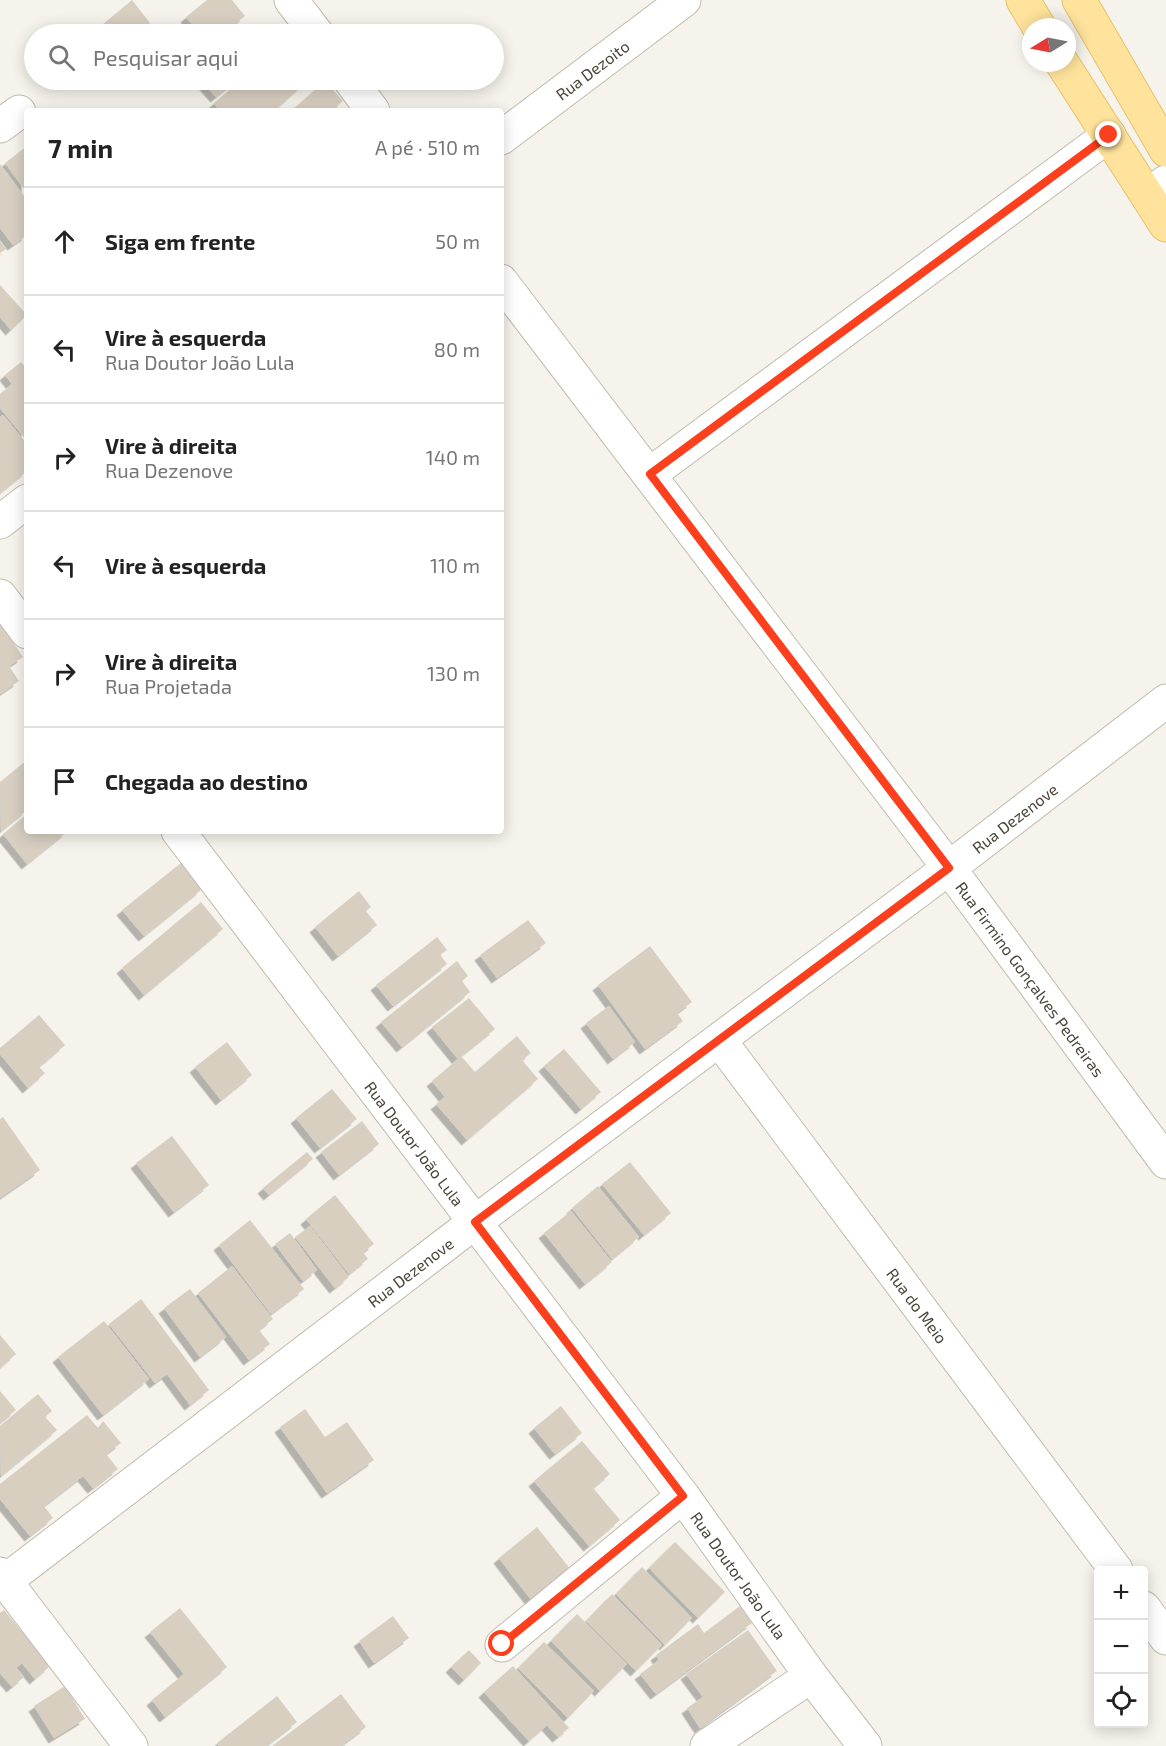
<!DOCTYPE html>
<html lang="pt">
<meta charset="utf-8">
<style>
body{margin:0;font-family:"Exo 2",sans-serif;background:#f2f2f2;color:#222}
.controls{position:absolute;right:18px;bottom:18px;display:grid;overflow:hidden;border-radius:6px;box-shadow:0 3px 15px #0003}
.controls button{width:54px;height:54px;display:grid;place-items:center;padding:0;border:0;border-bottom:2px solid #e0e0e0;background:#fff;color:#222;font:30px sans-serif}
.compass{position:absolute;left:1022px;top:18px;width:54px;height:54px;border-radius:50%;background:#fff;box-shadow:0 3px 15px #0003;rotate:260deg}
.stop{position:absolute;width:18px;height:18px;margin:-14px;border:4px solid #fc3f1d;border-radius:50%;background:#fff}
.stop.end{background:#fc3f1d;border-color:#fff;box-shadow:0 2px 6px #0008}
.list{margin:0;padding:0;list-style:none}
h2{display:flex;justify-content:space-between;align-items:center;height:78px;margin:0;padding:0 24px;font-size:26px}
h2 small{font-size:20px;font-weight:400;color:#767676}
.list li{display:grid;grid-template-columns:39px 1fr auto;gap:18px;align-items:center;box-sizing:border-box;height:108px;padding:0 24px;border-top:2px solid #e0e0e0}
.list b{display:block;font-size:22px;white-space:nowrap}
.list p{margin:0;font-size:20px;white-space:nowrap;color:#767676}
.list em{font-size:20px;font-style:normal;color:#767676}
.icon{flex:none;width:33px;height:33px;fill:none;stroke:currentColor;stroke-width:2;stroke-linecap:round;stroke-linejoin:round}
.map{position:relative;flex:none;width:1166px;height:1746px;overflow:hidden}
.search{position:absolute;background:#fff;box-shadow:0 3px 15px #0003;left:24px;top:24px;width:480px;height:66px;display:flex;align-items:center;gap:15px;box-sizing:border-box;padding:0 21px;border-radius:33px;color:#767676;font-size:22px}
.panel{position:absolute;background:#fff;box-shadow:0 3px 15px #0003;left:24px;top:108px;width:480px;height:726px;border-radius:6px}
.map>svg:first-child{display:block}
.building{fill:#d8cfc1;filter:url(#shadow)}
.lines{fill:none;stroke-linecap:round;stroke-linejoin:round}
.minor-casing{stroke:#c2bbae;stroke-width:35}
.major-casing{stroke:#e6c16a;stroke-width:35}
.minor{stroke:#fff;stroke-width:33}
.major{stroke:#ffe39c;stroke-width:33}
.route{stroke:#fc3f1d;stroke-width:8}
.labels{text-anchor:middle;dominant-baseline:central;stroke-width:6;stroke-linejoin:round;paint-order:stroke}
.street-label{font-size:16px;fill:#4b4439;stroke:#fff}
</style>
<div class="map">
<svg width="1166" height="1746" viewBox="0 0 1166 1746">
<defs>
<filter id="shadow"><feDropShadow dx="-5.5" dy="5.5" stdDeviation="0" flood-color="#0004"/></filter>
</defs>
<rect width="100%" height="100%" fill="#f6f3ec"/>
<!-- building -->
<path class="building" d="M132 0 150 23 136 34H110L102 25Z
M207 0H232L245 16 222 34H200L186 17Z
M245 26 253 34H235Z
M201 80H237L216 97Z
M241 80H301L304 84 274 111H220L214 103Z
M325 81 343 101 331 111H291Z
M27 146V193L5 163Z
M0 164 27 200V235L13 245 0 228Z
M0 241 6 249 0 253Z
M0 285 27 315 11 330 0 317Z
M21 362 27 369V441L0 408V394L12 384 5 375Z
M3 415 27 444V471L0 493V417Z
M0 623 23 657 9 666 19 681 0 694Z
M27 760V810L1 831 0 782Z
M27 814V831H68L27 864 3 834Z
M181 863 202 889 144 936 122 910Z
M359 891 371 907 366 911 377 925 338 956 315 927Z
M201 902 223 929 144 995 122 968Z
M528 920 546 943 497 978 480 955Z
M437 937 447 950 440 955 447 964 393 1006 376 985Z
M650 946 692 1002 677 1013 683 1021 645 1049 598 985Z
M457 961 468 976 462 981 470 992 402 1047 381 1022Z
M469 998 495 1029 461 1056 475 1072 517 1036 531 1053 522 1060 538 1079 467 1140 436 1104 445 1097 432 1081 458 1059 432 1027Z
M609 1006 635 1042 613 1059 586 1023Z
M39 1015 65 1045 39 1067 45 1073 28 1088 0 1054V1048Z
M227 1042 252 1075 221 1100 195 1067Z
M564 1049 601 1092 581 1109 544 1066Z
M332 1089 357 1119 320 1148 296 1118Z
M3 1117 40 1170 0 1198V1119Z
M362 1121 379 1144 339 1175 321 1152Z
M172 1136 209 1185 174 1212 136 1163Z
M307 1152 313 1159 269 1195 263 1188Z
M630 1162 671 1213 644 1235 602 1184Z
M598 1186 639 1237 612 1259 572 1208Z
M335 1195 374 1244 363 1252 368 1259 349 1274 306 1219Z
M571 1211 612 1262 585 1284 544 1233Z
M250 1220 304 1289 271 1314 219 1245Z
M310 1226 349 1277 335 1288 295 1237Z
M290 1233 317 1270 303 1281 275 1244Z
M232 1266 273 1319 259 1330 270 1344 249 1360 198 1293Z
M190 1289 226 1337 200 1357 164 1308Z
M141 1299 209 1390 190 1405 167 1374 155 1383 109 1324Z
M104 1321 149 1379 103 1415 58 1357Z
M0 1335 16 1354 0 1368Z
M0 1391 16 1410 0 1423Z
M38 1394 52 1411 45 1417 57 1430 1 1476 0 1426Z
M561 1406 582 1433 555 1454 534 1428Z
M305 1409 325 1437 347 1422 374 1460 327 1493 280 1427Z
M87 1415 98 1428 103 1421 121 1443 106 1454 118 1469 93 1488 83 1476 44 1506 53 1518 30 1536 0 1499V1484Z
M582 1441 610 1474 593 1488 620 1520 589 1546 534 1481Z
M537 1527 571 1570 532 1601 499 1558Z
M675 1542 725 1592 698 1618 649 1568Z
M642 1567 692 1618 665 1645 616 1594Z
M612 1594 662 1645 636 1671 586 1621Z
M740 1606 752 1623 656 1694 640 1674 659 1660 656 1655 698 1624 704 1633Z
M180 1608 227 1667 165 1717 152 1700 184 1674 150 1632Z
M4 1610 50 1666 35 1679 22 1663 16 1668 24 1677 12 1687 0 1673V1613Z
M577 1614 627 1664 600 1691 551 1641Z
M393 1616 409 1638 374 1663 359 1641Z
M748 1630 777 1671 700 1728 687 1708 703 1697 686 1674Z
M544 1642 594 1691 568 1718 518 1668Z
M469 1650 481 1663 464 1680 451 1667Z
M513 1666 569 1728 558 1737 547 1725 529 1741 484 1692Z
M65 1686 85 1719 54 1738 34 1706Z
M341 1694 366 1727 341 1746H272Z
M277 1696 297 1722 266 1746H219L217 1743Z"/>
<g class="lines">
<defs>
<g id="minor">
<path d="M291 0 317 34"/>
<path d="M350 80 373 111"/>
<path d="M0 126 19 112"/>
<path id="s1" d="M501 138 684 0"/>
<path d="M1148 195 1166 182"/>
<path id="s2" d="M501 281 949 868 1166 1162"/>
<path d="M650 474 1109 135"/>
<path d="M0 522 27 501"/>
<path d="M0 596 27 632"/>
<path id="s3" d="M178 831 683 1496 811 1676 865 1746"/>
<path id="s4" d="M720 1041 1116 1570"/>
<path d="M0 1574 131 1746"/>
<path id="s5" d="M0 1585 475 1222 949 868 1166 701"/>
<path d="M1144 1608 1166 1638"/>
<path d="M502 1645 683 1496"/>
<path d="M707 1746 811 1676"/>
</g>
<path id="major" d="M1023 0 1039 27
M1079 0 1166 150
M1062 63 1166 225"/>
</defs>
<!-- minor casing -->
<use href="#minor" class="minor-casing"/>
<!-- major casing -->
<use href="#major" class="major-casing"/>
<!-- minor -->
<use href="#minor" class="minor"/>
<!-- major -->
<use href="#major" class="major"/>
</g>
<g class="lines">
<!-- route -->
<path class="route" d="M502 1644 683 1496 475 1222 949 868 650 474 1109 135"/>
</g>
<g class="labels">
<!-- street labels -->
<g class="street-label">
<text stroke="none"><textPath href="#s1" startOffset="114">Rua Dezoito</textPath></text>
<text stroke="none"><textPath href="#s5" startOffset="1272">Rua Dezenove</textPath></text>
<text stroke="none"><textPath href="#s2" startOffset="876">Rua Firmino Gonçalves Pedreiras</textPath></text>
<text stroke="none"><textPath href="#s3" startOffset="392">Rua Doutor João Lula</textPath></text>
<text stroke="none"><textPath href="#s5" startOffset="516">Rua Dezenove</textPath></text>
<text stroke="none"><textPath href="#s4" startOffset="330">Rua do Meio</textPath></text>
<text stroke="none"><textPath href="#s3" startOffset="932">Rua Doutor João Lula</textPath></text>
</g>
</g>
</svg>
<div class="controls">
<button>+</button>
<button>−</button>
<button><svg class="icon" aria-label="locate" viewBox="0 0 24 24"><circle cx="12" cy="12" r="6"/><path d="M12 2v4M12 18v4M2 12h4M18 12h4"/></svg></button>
</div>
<svg class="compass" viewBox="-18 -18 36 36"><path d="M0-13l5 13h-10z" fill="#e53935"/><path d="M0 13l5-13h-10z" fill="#767676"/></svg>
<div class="stop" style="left:502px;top:1644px"></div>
<div class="stop end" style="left:1109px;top:135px"></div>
<div class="search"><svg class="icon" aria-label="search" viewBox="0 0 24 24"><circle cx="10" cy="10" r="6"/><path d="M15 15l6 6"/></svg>Pesquisar aqui</div>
<section class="panel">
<h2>7 min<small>A pé · 510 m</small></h2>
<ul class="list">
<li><svg class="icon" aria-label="ahead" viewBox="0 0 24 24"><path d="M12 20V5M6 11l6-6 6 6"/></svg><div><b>Siga em frente</b></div><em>50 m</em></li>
<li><svg class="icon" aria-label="left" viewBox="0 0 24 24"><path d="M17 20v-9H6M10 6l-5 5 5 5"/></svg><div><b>Vire à esquerda</b><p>Rua Doutor João Lula</p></div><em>80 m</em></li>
<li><svg class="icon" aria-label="right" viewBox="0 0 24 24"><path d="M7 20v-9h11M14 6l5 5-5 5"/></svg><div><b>Vire à direita</b><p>Rua Dezenove</p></div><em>140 m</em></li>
<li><svg class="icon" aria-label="left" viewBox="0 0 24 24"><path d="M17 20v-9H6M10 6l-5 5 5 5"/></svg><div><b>Vire à esquerda</b></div><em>110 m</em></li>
<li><svg class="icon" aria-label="right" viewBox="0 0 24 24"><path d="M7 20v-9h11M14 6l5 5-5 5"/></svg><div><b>Vire à direita</b><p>Rua Projetada</p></div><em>130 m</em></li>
<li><svg class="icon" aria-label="arrive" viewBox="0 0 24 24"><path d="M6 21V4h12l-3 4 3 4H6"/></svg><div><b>Chegada ao destino</b></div></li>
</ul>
</section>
</div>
